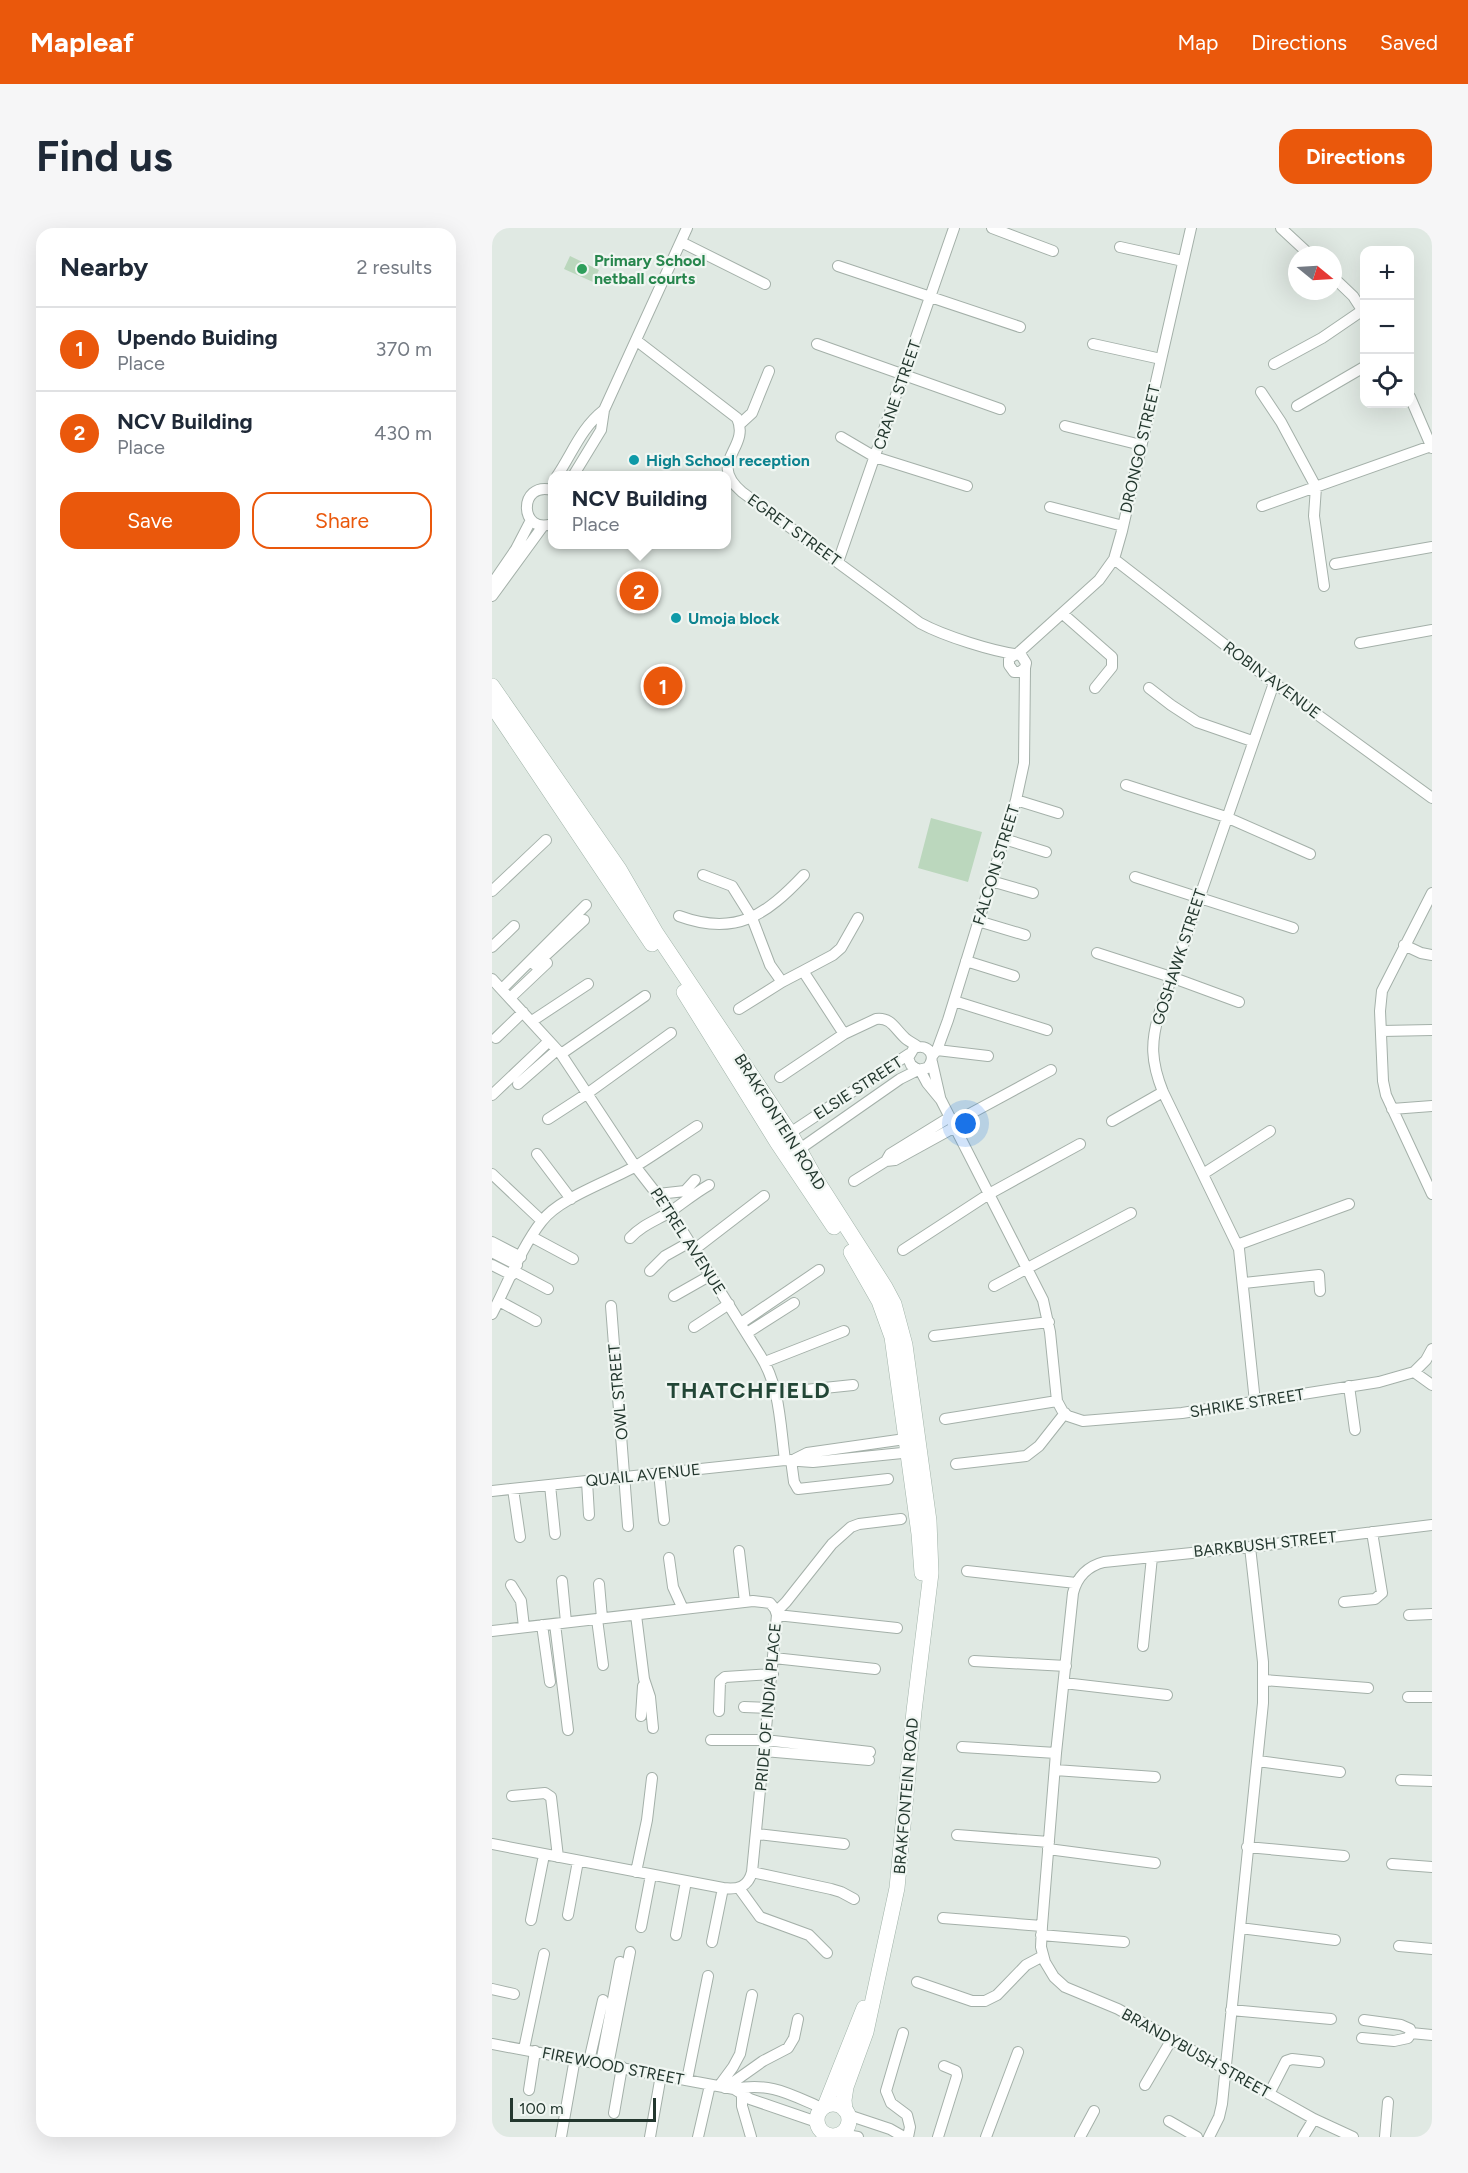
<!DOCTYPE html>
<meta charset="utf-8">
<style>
body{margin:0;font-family:Figtree,sans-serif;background:#f6f6f7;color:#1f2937}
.controls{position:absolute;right:18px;top:18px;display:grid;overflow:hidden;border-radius:12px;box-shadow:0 6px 24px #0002}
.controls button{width:54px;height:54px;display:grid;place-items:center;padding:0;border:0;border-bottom:2px solid #e0e1e3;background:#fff;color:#1f2937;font:30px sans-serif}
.compass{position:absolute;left:796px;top:18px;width:54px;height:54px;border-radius:50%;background:#fff;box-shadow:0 6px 24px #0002;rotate:108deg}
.scale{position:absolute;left:18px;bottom:15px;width:146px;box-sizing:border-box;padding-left:6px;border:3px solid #23372e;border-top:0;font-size:16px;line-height:21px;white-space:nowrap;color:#23372e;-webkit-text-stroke:4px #f0f6f2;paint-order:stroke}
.you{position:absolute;left:474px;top:896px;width:21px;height:21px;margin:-15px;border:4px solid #fff;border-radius:50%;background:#1a73e8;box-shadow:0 0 0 9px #1a73e833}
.badge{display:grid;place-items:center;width:39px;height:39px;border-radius:50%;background:#ea580c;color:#fff;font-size:20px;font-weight:700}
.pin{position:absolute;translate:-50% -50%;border:3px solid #fff;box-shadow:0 2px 6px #0006}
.popup{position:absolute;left:56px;top:243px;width:183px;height:78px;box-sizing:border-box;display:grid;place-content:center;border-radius:12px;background:#fff;filter:drop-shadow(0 2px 4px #0005);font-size:20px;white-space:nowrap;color:#747a83}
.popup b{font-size:22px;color:#1f2937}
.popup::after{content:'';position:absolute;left:50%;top:100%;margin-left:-12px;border:12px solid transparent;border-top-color:#fff}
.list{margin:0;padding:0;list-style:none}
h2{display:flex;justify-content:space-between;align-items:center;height:78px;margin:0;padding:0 24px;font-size:26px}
h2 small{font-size:20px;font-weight:400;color:#747a83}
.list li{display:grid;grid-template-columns:39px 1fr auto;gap:18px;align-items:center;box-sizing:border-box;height:84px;padding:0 24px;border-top:2px solid #e0e1e3}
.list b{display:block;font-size:22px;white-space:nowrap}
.list p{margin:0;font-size:20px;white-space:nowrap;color:#747a83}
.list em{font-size:20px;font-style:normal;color:#747a83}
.actions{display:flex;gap:12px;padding:18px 24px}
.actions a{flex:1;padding:14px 0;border:2px solid #ea580c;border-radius:18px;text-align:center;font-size:21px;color:#ea580c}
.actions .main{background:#ea580c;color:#fff}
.icon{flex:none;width:33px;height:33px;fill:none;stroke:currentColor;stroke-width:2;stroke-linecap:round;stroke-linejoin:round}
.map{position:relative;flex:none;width:940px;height:1909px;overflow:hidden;border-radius:18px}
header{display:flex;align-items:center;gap:36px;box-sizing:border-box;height:84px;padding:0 30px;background:#ea580c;color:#fff}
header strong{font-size:28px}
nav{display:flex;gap:33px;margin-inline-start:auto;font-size:21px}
.intro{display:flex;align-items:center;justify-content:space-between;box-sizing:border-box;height:144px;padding:0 36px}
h1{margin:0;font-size:42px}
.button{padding:15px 27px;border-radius:18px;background:#ea580c;color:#fff;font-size:21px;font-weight:700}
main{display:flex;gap:36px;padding:0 36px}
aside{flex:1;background:#fff;border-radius:18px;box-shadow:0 6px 24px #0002}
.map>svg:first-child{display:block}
.pitch{fill:#bbd7bd}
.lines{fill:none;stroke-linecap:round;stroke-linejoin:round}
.street-casing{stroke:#a4b0a9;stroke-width:12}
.secondary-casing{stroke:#a1b3a9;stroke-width:16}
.street{stroke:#fff;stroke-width:10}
.secondary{stroke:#fff;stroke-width:15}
.leisure-dot{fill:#2e9e5b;stroke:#f0f6f2;stroke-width:2}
.culture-dot{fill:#0f9aa8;stroke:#f0f6f2;stroke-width:2}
.labels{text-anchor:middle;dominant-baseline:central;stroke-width:4.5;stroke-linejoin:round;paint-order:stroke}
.leisure-label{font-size:16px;font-weight:bold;fill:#27864d;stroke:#f0f6f2;text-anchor:start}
.street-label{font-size:16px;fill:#23372e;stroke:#f0f6f2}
.culture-label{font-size:16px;font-weight:bold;fill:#0d838f;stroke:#f0f6f2;text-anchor:start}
.district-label{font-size:22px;font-weight:bold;letter-spacing:1.5px;fill:#224636;stroke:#f0f6f2}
</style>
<header>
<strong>Mapleaf</strong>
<nav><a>Map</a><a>Directions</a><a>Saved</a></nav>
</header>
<div class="intro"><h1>Find us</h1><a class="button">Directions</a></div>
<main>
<aside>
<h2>Nearby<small>2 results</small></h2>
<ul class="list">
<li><span class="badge">1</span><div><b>Upendo Buiding</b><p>Place</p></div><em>370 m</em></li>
<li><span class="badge">2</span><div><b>NCV Building</b><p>Place</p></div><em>430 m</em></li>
</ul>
<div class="actions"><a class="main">Save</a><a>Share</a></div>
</aside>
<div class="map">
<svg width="940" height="1909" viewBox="0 0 940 1909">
<rect width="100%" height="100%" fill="#e0e9e3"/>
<!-- pitch -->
<path class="pitch" d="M78 28 107 42 101 54 72 41Z
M439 590 490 604 476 654 426 640Z"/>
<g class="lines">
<defs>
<path id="street" d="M500 0 561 23
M789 0 818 27
M189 14 273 56
M628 19 691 33
M346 38 528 99
M841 49 861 68 872 85
M145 113 245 190C259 221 214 233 250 264L428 395C452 408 502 424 529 427L534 435 533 440 528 444H522L517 437V431L522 427
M325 116 508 181
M601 116 669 131
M782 136 830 110 871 82
M769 164 789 194 824 259 822 288 832 358
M918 169 940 220
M805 178 872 139
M248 196 260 185 277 143
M573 198 649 217
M349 209 383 229 475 258
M65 248C81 224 89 200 112 182
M81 248 109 202 112 182 195 0
M60 262C26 253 27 307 60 296
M770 278 939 218
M558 279 631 298
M622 331 782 455 940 570
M346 334 462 0
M843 336 940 319
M0 356 24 321 39 292
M0 368 51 298
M571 386 620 429V439L603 460
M868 415 940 402
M525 426 607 352 622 331 630 303 699 0
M657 460 679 477 705 494 760 513
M634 557 734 589 818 626
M524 572 566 585
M512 611 554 624
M211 647 240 658 260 690 278 737 290 754
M643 649 801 700
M499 653 541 665
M0 663 54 612
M940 665 890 763 888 783 891 853 894 867 940 966
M187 688C244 709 274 687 312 647
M486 693 533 707
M912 717 929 725 940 727
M0 719 22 698
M605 725 679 749 747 774
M474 733 522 748
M43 737 92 692
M311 743 341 727 349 720 366 690
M0 751 69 826 143 938 178 983 268 1127C288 1158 288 1196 293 1232
M10 761 94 677
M18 770 55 735
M462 773 555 802
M247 781 290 754 311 743 352 806
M40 793 96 756
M890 803 940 802
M4 810 31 784
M445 822 496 828
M69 826 153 768
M440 828 445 822 456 792 524 572 532 535 533 440
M440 834 448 869
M428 842 435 855 449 872 551 1072 558 1104 565 1173 571 1184 576 1188 591 1193 690 1185 887 1154 922 1144 934 1132 940 1121
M288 849 352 806 384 791C399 789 403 801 413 810 416 813 421 815 425 818
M26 856 65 822
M0 867 57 813
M900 881 940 878
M56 891 96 865 179 805
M620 893 671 864
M461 895 559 842
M292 909 417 826
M302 925 408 851 426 842 435 840C446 828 436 815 422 820L416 830 419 837 426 842
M45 926 79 971
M394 933 398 926 458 889
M0 946 50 993
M711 946 778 903
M362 953 394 933 403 932 463 899
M166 966 193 963 203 952
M40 1009 81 1031
M138 1010C150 997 163 993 178 984 191 975 203 965 217 957
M0 1014 29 1029
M745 1017 857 976
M203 1021 272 968
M411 1022 497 966 588 916
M0 1024 25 1037
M0 1037 20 1047
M22 1043 56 1061
M158 1043 173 1028 198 1014
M752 1055 827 1047 828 1063
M502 1058 639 985
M182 1068 219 1047
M7 1073 44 1093
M119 1078 136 1298
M0 1086C15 1057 30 1018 50 993 67 970 118 953 144 938 165 925 185 911 205 898
M249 1095 327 1042
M202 1099 237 1076
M255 1105 302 1075
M442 1108 557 1094
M273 1134 352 1103
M922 1144 940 1157
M857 1158 863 1202
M284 1165 361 1157
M763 1174 747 1021 671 864C659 834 658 814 668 783L782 455
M453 1191 565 1173
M303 1231 315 1225 420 1210
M299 1232 302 1254 306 1261 396 1251
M464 1236 534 1228 547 1218 573 1185
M167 1245 172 1292
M95 1253 97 1287
M58 1257 63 1306
M21 1261 28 1309
M0 1263 293 1232 321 1234 420 1224
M247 1323 253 1374
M177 1330 181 1359 191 1381
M475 1343 584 1355
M70 1353 74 1394
M107 1356 110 1390
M19 1357 29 1373 32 1399
M852 1374 883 1371 890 1365 880 1304
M284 1384 294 1374 340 1316 359 1299 367 1296 409 1291
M144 1387 152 1451 158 1469 161 1500
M285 1387 405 1400
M917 1387 940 1386
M105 1391 111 1437
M63 1396 76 1502
M50 1397 58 1454
M0 1403 261 1373 278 1375 283 1381 285 1387 260 1644C256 1659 246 1662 231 1660L0 1616
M651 1418 660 1329
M282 1430 383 1441
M482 1433 574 1438
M772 1452 876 1460
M572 1455 675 1467
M916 1469H940
M252 1479 277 1480
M227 1483 228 1453 233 1449 281 1446
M149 1488 151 1458
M219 1512H273L378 1524
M470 1519 564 1525
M272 1523 377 1532
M766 1533 848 1544
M563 1542 663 1549
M909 1552 940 1553
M20 1568 53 1565 59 1569 66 1629
M265 1606 352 1616
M465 1607 557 1614
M755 1619 852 1628
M556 1621 663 1635
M900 1636 940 1639
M144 1644 155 1592 160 1550
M260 1644 339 1661 349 1664 362 1671
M247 1660 268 1689 317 1707 335 1725
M76 1687 86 1633
M451 1690 550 1698
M39 1692 52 1627
M149 1699 159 1647
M748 1700 843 1712
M184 1707 194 1653
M549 1707 632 1714
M220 1714 231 1660
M907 1718 940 1721
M425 1754 480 1773H493L505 1767 534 1737 551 1728
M0 1761 22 1766
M739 1782 839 1791
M411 1805 394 1863 399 1875 415 1887 418 1899 416 1909
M919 1805 940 1807
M870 1810 902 1813 916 1810 919 1805 918 1801 909 1797 872 1792
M0 1816 242 1861C279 1854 297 1866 330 1880
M32 1821 52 1726
M97 1833 111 1772
M109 1835 128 1734
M116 1837 138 1724
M195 1852 216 1748
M653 1857 680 1811
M227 1858 241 1839 248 1826 260 1767
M233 1860 271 1833 296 1820 302 1810 306 1791
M242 1861 258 1871 325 1894
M37 1862 43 1823
M250 1863V1878L259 1909
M777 1866 794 1833 800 1831 827 1834
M122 1885 130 1839
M356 1887 398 1901 412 1909
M677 1893 705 1909
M349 1906 366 1909
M69 1909 83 1830
M158 1909 169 1847
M206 1909 218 1857
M446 1909 465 1848 464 1843 452 1838
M494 1909 526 1824
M588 1909 602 1883
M717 1909 727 1889 730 1876 771 1475V1434L758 1319
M811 1909 822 1891
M861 1909 822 1891 626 1781 573 1759 562 1749 553 1734 549 1719 550 1698 564 1525 581 1365C585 1349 596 1338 612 1334L758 1319 940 1297
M893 1909 896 1874"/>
<path id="secondary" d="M0 458 127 641 164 705 298 905 322 948 393 1059 402 1076 413 1117 437 1293 439 1345 422 1483 405 1660 374 1804 354 1859 352 1872 353 1882
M0 477 160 716
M192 764 285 914 342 999
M359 1024 387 1073 400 1109 427 1306 430 1345
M325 1892a16 16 0 1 1 32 0a16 16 0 1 1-32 0Z
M333 1878 372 1780"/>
</defs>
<!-- street casing -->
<use href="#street" class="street-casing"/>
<!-- secondary casing -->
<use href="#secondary" class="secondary-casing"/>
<!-- street -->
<use href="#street" class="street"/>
<!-- secondary -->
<use href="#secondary" class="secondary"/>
</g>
<!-- markers -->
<circle class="leisure-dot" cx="90" cy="41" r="6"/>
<g class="culture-dot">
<circle cx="142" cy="232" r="6"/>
<circle cx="184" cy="390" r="6"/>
</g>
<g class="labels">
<!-- leisure labels -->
<g class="leisure-label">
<text x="102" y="32">Primary School<tspan x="102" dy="18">netball courts</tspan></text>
</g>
<!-- street labels -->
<g class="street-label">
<text transform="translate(405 167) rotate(-71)">CRANE STREET</text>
<text transform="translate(648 221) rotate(-77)">DRONGO STREET</text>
<text transform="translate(302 302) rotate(36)">EGRET STREET</text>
<text transform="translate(780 452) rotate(37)">ROBIN AVENUE</text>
<text transform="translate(504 637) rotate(-73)">FALCON STREET</text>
<text transform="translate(687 729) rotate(-72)">GOSHAWK STREET</text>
<text transform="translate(366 860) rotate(-33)">ELSIE STREET</text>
<text transform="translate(288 894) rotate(58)">BRAKFONTEIN ROAD</text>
<text transform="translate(196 1013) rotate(57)">PETREL AVENUE</text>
<text transform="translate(126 1164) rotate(-95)">OWL STREET</text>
<text transform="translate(755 1175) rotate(-9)">SHRIKE STREET</text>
<text transform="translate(151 1247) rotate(-6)">QUAIL AVENUE</text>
<text transform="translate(773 1316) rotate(-6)">BARKBUSH STREET</text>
<text transform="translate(276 1479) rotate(-85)">PRIDE OF INDIA PLACE</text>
<text transform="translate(414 1568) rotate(-85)">BRAKFONTEIN ROAD</text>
<text transform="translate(704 1825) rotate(29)">BRANDYBUSH STREET</text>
<text transform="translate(121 1838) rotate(11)">FIREWOOD STREET</text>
</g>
<!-- culture labels -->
<g class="culture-label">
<text x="154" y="232">High School reception</text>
<text x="196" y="390">Umoja block</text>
</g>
<!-- district labels -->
<g class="district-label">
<text x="257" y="1162">THATCHFIELD</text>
</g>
</g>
</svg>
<div class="controls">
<button>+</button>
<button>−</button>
<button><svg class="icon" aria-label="locate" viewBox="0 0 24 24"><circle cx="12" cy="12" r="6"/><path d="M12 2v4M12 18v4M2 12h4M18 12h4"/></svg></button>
</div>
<svg class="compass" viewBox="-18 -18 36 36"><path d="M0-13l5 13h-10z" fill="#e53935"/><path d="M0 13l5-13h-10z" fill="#747a83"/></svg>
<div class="scale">100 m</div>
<div class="you"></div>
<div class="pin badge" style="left:171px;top:458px">1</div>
<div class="pin badge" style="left:147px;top:363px">2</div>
<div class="popup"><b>NCV Building</b>Place</div>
</div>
</main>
